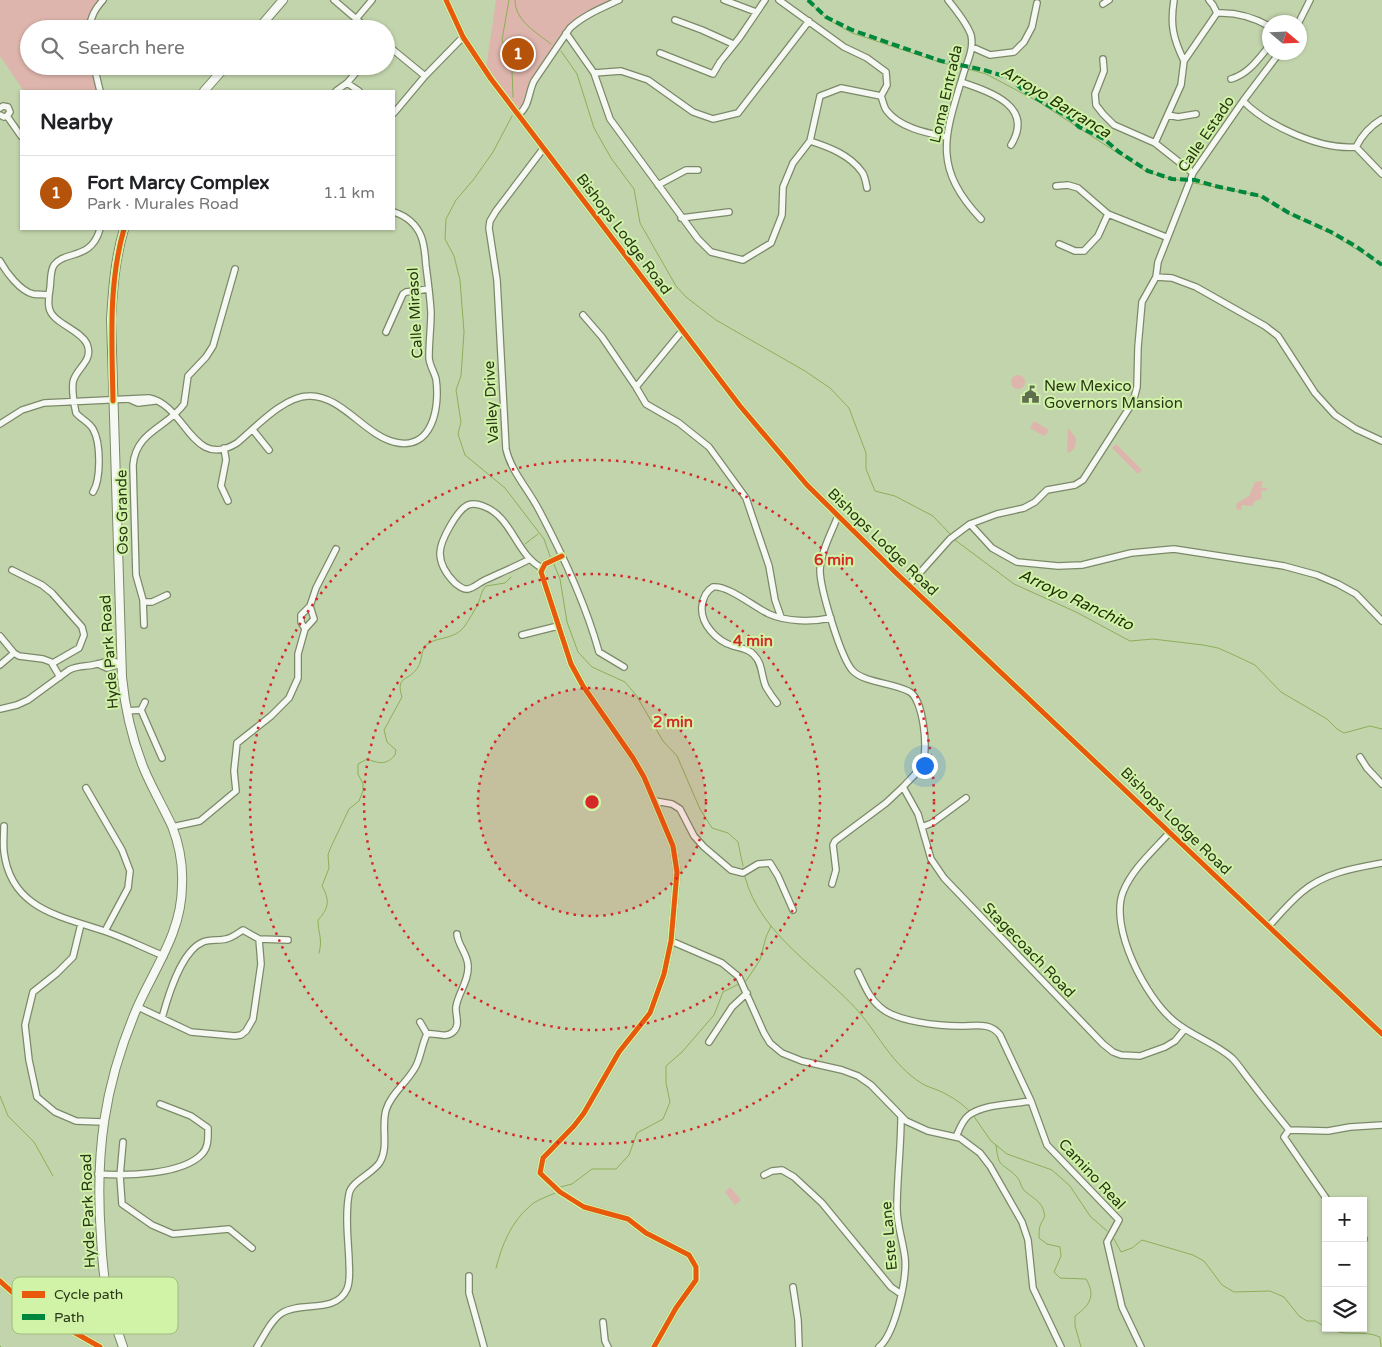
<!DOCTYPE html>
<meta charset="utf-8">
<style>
body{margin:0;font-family:"Varela Round",sans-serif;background:#f2f2f2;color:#202124}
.controls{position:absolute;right:15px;bottom:15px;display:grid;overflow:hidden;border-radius:0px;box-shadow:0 1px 4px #0004}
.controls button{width:45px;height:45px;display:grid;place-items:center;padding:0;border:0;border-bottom:1px solid #e0e0e0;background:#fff;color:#202124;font:25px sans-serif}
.compass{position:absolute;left:1262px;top:15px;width:45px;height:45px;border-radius:50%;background:#fff;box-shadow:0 1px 4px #0004;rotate:109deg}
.you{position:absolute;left:924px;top:765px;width:18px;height:18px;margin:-12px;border:4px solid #fff;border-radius:50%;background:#1a73e8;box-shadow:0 0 0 8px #1a73e833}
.badge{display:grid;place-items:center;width:32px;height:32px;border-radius:50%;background:#b45309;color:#fff;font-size:16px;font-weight:700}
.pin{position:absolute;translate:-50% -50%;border:2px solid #fff;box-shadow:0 1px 5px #0006}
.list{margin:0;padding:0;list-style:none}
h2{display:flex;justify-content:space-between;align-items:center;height:65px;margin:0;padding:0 20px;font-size:21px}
h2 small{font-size:16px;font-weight:400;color:#757577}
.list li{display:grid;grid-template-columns:32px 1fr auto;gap:15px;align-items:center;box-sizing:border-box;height:75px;padding:0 20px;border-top:1px solid #e0e0e0}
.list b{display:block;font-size:19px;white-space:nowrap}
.list p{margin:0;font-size:16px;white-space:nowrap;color:#757577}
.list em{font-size:16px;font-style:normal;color:#757577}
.icon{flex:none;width:28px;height:28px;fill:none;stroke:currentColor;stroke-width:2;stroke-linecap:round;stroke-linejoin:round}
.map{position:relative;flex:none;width:1382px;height:1347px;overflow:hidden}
.search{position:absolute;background:#fff;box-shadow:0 1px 4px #0004;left:20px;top:20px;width:375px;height:55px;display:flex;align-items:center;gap:12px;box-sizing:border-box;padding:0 18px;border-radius:28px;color:#757577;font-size:19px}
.panel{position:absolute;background:#fff;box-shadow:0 1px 4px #0004;left:20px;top:90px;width:375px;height:140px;border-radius:0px}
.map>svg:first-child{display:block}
.green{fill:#deb5ac}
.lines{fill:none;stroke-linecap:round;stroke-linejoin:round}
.stream{stroke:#8caf57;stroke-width:1}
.minor-casing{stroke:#7b8968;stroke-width:8}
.major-casing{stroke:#7b8968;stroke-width:10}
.minor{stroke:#f6f9f3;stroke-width:5.5}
.major{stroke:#f6f9f3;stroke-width:8}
.quiet{stroke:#00873e;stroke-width:4;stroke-dasharray:8 4;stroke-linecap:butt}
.cycleway-casing{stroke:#d1f3a7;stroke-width:8}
.cycleway{stroke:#e8590c;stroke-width:5}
.ring{fill:none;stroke:#d62828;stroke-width:2.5;stroke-dasharray:2.5 5}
.labels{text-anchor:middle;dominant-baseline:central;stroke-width:4;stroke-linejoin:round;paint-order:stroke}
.street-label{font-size:15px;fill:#2a3718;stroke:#d1f3a7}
.poi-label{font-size:15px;fill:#2a3718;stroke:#d1f3a7;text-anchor:start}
.water-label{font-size:16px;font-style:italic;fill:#223306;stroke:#d1f3a7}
.key{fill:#d1f3a7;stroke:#9fbb7c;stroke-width:1}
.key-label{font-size:14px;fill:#2a3718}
.centre{fill:#d62828;stroke:#d1f3a7;stroke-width:2.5}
.ring-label{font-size:15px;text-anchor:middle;font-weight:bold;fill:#d62828;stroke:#d1f3a7;stroke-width:4;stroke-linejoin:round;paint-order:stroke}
</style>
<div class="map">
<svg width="1382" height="1347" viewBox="0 0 1382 1347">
<rect width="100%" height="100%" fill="#c2d4ac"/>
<!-- green -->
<path class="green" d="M0 0H98L89 14 86 29H29V66H91L96 91H24L0 56Z
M496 0H612L580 16 567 27 529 82 525 102 522 107H515L486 69Z
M1011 382a7 7 0 1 1 14 0a7 7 0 1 1-14 0Z
M1050 395 1062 401V407L1057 408 1045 400 1046 397Z
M1034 421 1049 430 1044 436 1030 428Z
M1068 428 1076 438C1076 446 1075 451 1067 453Z
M1116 444 1142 470 1138 474 1112 448Z
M1263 481 1261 488H1267V490L1261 491 1262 499 1255 501 1252 506 1242 505 1241 510 1236 509 1237 503 1249 496 1255 482Z
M730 1187 741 1200 735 1205 725 1192Z"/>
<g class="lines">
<!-- stream -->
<path class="stream" d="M509 0 502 40 512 69 513 97
M515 0C515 21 536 32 551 44
M807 0 827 19 852 33 936 61 962 68
M561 51 577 74 594 128 611 158 634 189 640 223 676 286 686 297 716 320 805 371 830 388 849 408 866 453V469L875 491 895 496 933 516 950 534
M968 69 986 74 1039 102 1147 172 1164 177 1183 181
M512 116 493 152 474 179 456 200 446 219 445 239 454 256 460 280 464 332 461 376 456 390 461 422 458 434 465 455 505 488 544 539 551 559
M1194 183 1257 195 1291 215 1330 233 1382 265
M955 540 1014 584 1076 612 1130 641 1153 639 1203 645 1218 648 1236 656 1255 665 1281 692 1327 719 1337 729 1344 733 1370 726 1382 729
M525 544 538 534
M553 562 560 579 567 622 578 652 592 667 625 682 636 695 663 741 677 756 700 809 712 828 728 833 738 842 743 866
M745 877C760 935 821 969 859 1012 880 1037 892 1064 921 1083 927 1087 936 1089 942 1092 952 1097 963 1104 970 1112
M319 953C323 939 318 933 318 920 329 908 330 900 322 886L329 868 328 855 330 849 349 809 359 801 363 791V784L358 774V764L367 759C378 763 386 766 395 755L396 750 387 742 384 730 402 697C395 675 409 682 418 667 423 660 420 647 429 643 439 637 455 639 464 627 469 620 474 611 478 604 481 597 481 591 486 586L505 583 511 577
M746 981 760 960 766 937 771 926
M0 1096 8 1116 34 1142 53 1176
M973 1115 991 1141 1007 1154 1052 1170 1070 1186 1090 1216 1107 1231
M996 1145C999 1170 1001 1161 1016 1176 1021 1180 1020 1188 1026 1192 1033 1198 1042 1202 1044 1212 1046 1218 1042 1220 1040 1226 1039 1230 1039 1234 1039 1238L1047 1244 1060 1247 1061 1256 1054 1272 1060 1278 1086 1279C1096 1296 1090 1305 1075 1316V1326L1081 1347
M560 1187 572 1184 592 1169H616L629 1155 637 1133 663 1119 670 1102 666 1083V1066L682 1052 714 1015 723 992 739 984
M1114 1239 1121 1252 1132 1248 1142 1240 1193 1255 1204 1261 1222 1285 1234 1292 1270 1291 1284 1297 1299 1316 1307 1321H1315L1326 1327
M496 1268C502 1245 511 1222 530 1206 536 1200 547 1197 555 1193
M1328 1328C1343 1338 1363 1329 1380 1337L1381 1347
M0 1346 1 1347"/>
<defs>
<path id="minor" d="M334 0 368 29
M446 0 463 37 491 79 740 406 807 485 895 572 1382 1034
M724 0 756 12
M779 0 844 47 867 58 886 72 887 85 881 96
M948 0C956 10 967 23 971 35 974 48 968 60 964 72 945 135 931 166 981 219
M1174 0C1170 25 1173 38 1184 61
M1209 0 1213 5 1217 13
M1103 4 1109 0
M675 20 702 30 733 44
M1299 22 1310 0
M89 29C91 16 95 9 103 0
M357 29 356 19 372 0
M566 33 594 73 610 119 698 239 711 252 743 260 771 243 782 215 783 187 793 163 810 141 820 96 841 88 881 96
M386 44 425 76
M972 47 990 55 1014 52 1024 42 1032 27 1037 3
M660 53 713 74 720 62 740 37 765 0
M1103 59 1104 71 1095 94 1096 105 1103 114 1114 125 1155 143 1193 173
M94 66 100 91
M594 73 621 71 648 80 693 112 713 119 738 113 809 21
M1231 79C1249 74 1259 58 1270 45
M961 82C990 92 1035 106 1011 145
M347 83 359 91
M336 91 347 83 360 68V66
M881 96C883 101 884 108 887 111 900 128 927 133 946 137
M1243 101C1268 126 1320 150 1356 147L1382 174
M0 108 3 106 8 107 10 112 7 116
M394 113 425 76 463 37
M0 115 4 117 7 116
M518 115C530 106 528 93 534 81L570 28C584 15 602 8 619 0
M1168 115 1178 117 1196 114
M7 116 21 136
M810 141C829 147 850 155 862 172 865 176 866 183 867 188
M1155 143 1181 85 1184 61 1217 13C1236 12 1253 17 1269 26L1270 29
M1356 147C1362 135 1370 126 1382 119
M543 149 496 211 490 221 489 228 497 280 506 449C511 471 528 489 539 510 563 555 585 602 599 652L624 667
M658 185 686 170H698
M1056 186 1068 185 1078 188 1108 214 1166 237
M681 218 729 212
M1059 244 1075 251H1084L1098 236 1108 214
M0 261C6 272 20 291 33 294 38 295 44 294 49 295
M1156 277 1158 262 1193 173 1243 101 1280 52
M583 315 602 337 636 387
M682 331 636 387 646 404 679 423 709 447 746 498 769 566 775 600 781 617
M386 332 403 294 406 292 429 289
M131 400 138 403 155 401
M0 424 22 410 44 403 149 398C186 405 192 471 237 443 255 428 284 396 309 396 341 395 365 435 394 442 433 452 440 406 436 379 434 371 429 365 429 357 429 342 431 327 431 312 430 297 428 281 426 266 425 256 425 246 421 236 416 224 406 216 394 212
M253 430 269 450
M224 448 226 460 221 486 228 501
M93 492C101 479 101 443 93 429 89 422 81 419 76 413 74 404 72 392 73 382 76 368 94 361 87 344 80 329 51 323 49 307 48 301 49 294 50 288 51 281 50 271 54 265 65 250 91 261 100 229
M838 516C831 533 821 552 820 570 820 588 841 659 853 671 865 683 895 683 910 692 923 700 929 750 922 764 919 772 909 780 903 787L918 814 931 859 944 878 1103 1044 1113 1052 1121 1055 1140 1056 1165 1047 1175 1041 1184 1030
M970 524 992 548 1017 562 1058 566 1082 565 1131 553 1174 549 1284 566 1317 575 1338 584 1356 594 1382 621
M562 556 545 564 541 572 571 664 583 686 633 758 644 777 673 846 677 872 671 941 664 974 650 1013 619 1052 584 1113 574 1126 543 1158 540 1173 560 1192 584 1207 628 1219 646 1233 689 1255 696 1267V1280L676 1308 654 1347
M530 559C515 567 500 573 485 580 480 582 474 588 468 589 463 590 459 586 455 583 447 575 440 565 440 553 440 541 457 510 468 505 473 503 478 504 483 506 512 516 516 555 542 568
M12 570 42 585 52 593 82 627 84 635 79 648 53 663
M909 585 950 539 970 524 997 514 1024 508 1035 502 1047 490 1075 485 1083 480 1133 402 1137 387 1138 347 1142 302 1156 277 1172 278 1196 287 1265 326 1278 336 1315 393 1335 415 1356 429 1382 441
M144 602H152L167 595
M144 625 143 600 136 575 133 465C136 431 167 428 184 404L188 376 206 357 213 346 235 269
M305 629 301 622V615L310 606 316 588 336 549
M522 635 558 626
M0 636 14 653 19 656 43 659 51 662 60 677
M98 664 107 668 121 664
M0 665 14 653
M145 702 141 710 162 758
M777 703C773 698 769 692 766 687 761 676 763 664 754 655 749 649 741 648 733 646 717 641 700 624 702 606 703 598 706 591 713 587 728 585 754 607 769 614 787 622 812 622 831 618
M0 709 17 705 28 700 69 670C78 665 87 667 97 664 107 662 111 659 121 664
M126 711 141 710
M1360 757 1367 768 1382 784
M86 788 122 850 130 871 128 888 105 931
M655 801 672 804 680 809 694 836 704 847 731 870 743 873 758 864 770 863 778 876 793 910
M4 826C4 834 3 844 4 852 11 909 60 916 104 931 125 938 144 948 164 956
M172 827 200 821 236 791 234 771 237 743 271 716 289 698 298 678V654L305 629 314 619 310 606
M922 827 932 823 966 798
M1170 832C1154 850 1132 869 1123 892 1109 928 1146 998 1174 1021 1192 1036 1215 1043 1232 1058 1239 1065 1245 1075 1251 1082 1263 1098 1276 1114 1289 1130L1328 1131 1350 1127 1382 1125
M832 884 836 870 833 845 835 841 886 803 903 787
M81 924 73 957 57 973 33 992 25 1025 29 1060 37 1097 55 1112 76 1121 102 1122
M1269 926C1279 915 1290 902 1302 892 1324 873 1354 868 1382 863
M671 941 722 963 739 977 764 1033 770 1043 782 1053 802 1061 842 1070 858 1076 871 1085 906 1121 928 1131 960 1138 980 1153 990 1166 1022 1222 1028 1240 1033 1288 1061 1347
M858 972C864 984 869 998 880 1007 896 1022 940 1026 961 1026 976 1026 990 1022 1000 1035L1031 1101 1047 1145 1119 1220 1107 1242 1122 1307 1141 1347
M138 1007 191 1032 235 1036 241 1035 246 1031 253 1019 261 964 259 939
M162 1018C168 996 181 951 203 942 211 939 219 941 226 939 232 938 238 933 243 930L259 939 288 940
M420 1022 427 1034
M709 1042 732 1007 747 993
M1289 1130 1284 1137 1328 1201
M956 1137C959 1130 962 1121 968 1116 982 1104 1014 1104 1031 1101
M123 1142 120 1176 122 1204 152 1225 173 1234 229 1229 252 1248
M98 1174C126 1176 182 1175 202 1154 209 1147 208 1136 208 1128L191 1116 160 1104
M764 1175 772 1171 782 1170 794 1177 822 1203 891 1287 901 1294
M1363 1239H1364
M469 1276V1293L484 1347
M0 1281 12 1292 42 1314 100 1347
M793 1287 798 1320 799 1347
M603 1322 605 1341 608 1347
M257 1347C264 1336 271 1320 282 1313 301 1301 336 1314 347 1289 351 1280 349 1269 349 1259 348 1238 345 1215 349 1194 351 1181 374 1173 380 1162 389 1147 381 1127 386 1110 391 1093 408 1082 416 1066 421 1056 422 1044 427 1034 435 1032 445 1039 453 1032 461 1025 455 1015 456 1007 458 993 469 981 468 966 468 954 458 946 457 934
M879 1347C895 1334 907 1279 905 1258 903 1241 897 1225 897 1209 897 1178 901 1148 901 1117"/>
<path id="major" d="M258 29 283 0
M204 91 226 66
M123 1347C119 1334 113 1321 110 1308 104 1284 102 1260 101 1237 95 1153 104 1085 137 1008 155 967 182 932 182 885 183 866 179 844 172 826 163 807 152 788 144 769 132 739 125 709 122 677L111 319C113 288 115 259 124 229"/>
</defs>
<!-- minor casing -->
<use href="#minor" class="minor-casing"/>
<!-- major casing -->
<use href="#major" class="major-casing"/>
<!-- minor -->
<use href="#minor" class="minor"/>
<!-- major -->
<use href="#major" class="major"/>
<!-- quiet -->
<path class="quiet" d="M808 0 826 17 852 30 941 61 984 70 1010 78 1025 92 1070 118 1079 127 1104 139 1119 152 1148 171 1172 179 1195 180 1215 186 1261 196 1289 213 1331 232 1357 247 1382 265"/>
<defs>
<path id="cycleway" d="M446 0 463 37 491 79 740 406 807 485 895 572 1382 1034
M113 401C112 343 108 285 124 229
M562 556 545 564 541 572 571 664 583 686 633 758 644 777 673 846 677 872 671 941 664 974 650 1013 619 1052 584 1113 574 1126 543 1158 540 1173 560 1192 584 1207 628 1219 646 1233 689 1255 696 1267V1280L676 1308 654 1347
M0 1281 12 1292 42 1314 100 1347"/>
</defs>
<!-- cycleway casing -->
<use href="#cycleway" class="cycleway-casing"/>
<!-- cycleway -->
<use href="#cycleway" class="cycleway"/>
</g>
<!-- distance rings -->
<circle cx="592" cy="802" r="114" fill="#d62828" fill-opacity=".12"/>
<g class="ring">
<circle cx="592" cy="802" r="114"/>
<circle cx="592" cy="802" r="228"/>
<circle cx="592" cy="802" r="342"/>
</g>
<!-- icons -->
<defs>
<symbol id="civic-bare" viewBox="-9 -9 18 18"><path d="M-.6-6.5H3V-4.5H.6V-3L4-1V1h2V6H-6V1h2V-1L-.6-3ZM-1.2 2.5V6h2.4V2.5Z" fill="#5f6e4c" stroke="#d1f3a7" stroke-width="2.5" paint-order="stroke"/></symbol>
</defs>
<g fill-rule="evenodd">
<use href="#civic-bare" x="1018" y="382" width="25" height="25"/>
</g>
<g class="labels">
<!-- street labels -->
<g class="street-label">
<text transform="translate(946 94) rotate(-77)">Loma Entrada</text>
<text transform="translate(1206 134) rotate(-56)">Calle Estado</text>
<text transform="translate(624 234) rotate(53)">Bishops Lodge Road</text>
<text transform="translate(415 313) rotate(-93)">Calle Mirasol</text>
<text transform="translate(491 402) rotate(-93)">Valley Drive</text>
<text transform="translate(122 512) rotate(-91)">Oso Grande</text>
<text transform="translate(883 542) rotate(44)">Bishops Lodge Road</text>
<text transform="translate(109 652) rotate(-94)">Hyde Park Road</text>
<text transform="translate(1176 821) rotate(44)">Bishops Lodge Road</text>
<text transform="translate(1029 950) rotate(46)">Stagecoach Road</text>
<text transform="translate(1092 1174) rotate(47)">Camino Real</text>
<text transform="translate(88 1211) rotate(-92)">Hyde Park Road</text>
<text transform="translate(889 1236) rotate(-95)">Este Lane</text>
</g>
<!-- poi labels -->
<g class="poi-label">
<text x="1044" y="386">New Mexico<tspan x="1044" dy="17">Governors Mansion</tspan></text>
</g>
<!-- water labels -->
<g class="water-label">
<text transform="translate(1056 102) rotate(31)">Arroyo Barranca</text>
<text transform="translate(1076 600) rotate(25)">Arroyo Ranchito</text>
</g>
</g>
<!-- legend -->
<rect x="12" y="1277" width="166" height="57" rx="8" class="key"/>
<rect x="22" y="1291" width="23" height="7" fill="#e8590c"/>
<rect x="22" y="1314" width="23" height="6" fill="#00873e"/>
<g class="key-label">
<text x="54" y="1299">Cycle path</text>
<text x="54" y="1322">Path</text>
</g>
<circle cx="592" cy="802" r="8" class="centre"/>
<g class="ring-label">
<text x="834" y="565">6 min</text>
<text x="753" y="646">4 min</text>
<text x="673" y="727">2 min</text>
</g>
</svg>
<div class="controls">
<button>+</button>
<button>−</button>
<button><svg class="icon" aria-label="layers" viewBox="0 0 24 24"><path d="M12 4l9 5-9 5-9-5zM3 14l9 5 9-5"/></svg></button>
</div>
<svg class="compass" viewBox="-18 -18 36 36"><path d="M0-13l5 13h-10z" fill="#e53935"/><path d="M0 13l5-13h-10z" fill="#757577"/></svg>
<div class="you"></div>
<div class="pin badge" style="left:518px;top:54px">1</div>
<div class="search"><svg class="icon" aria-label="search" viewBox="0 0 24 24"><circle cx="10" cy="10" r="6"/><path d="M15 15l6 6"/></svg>Search here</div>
<section class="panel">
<h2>Nearby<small></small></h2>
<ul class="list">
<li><span class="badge">1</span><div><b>Fort Marcy Complex</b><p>Park · Murales Road</p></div><em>1.1 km</em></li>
</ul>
</section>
</div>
